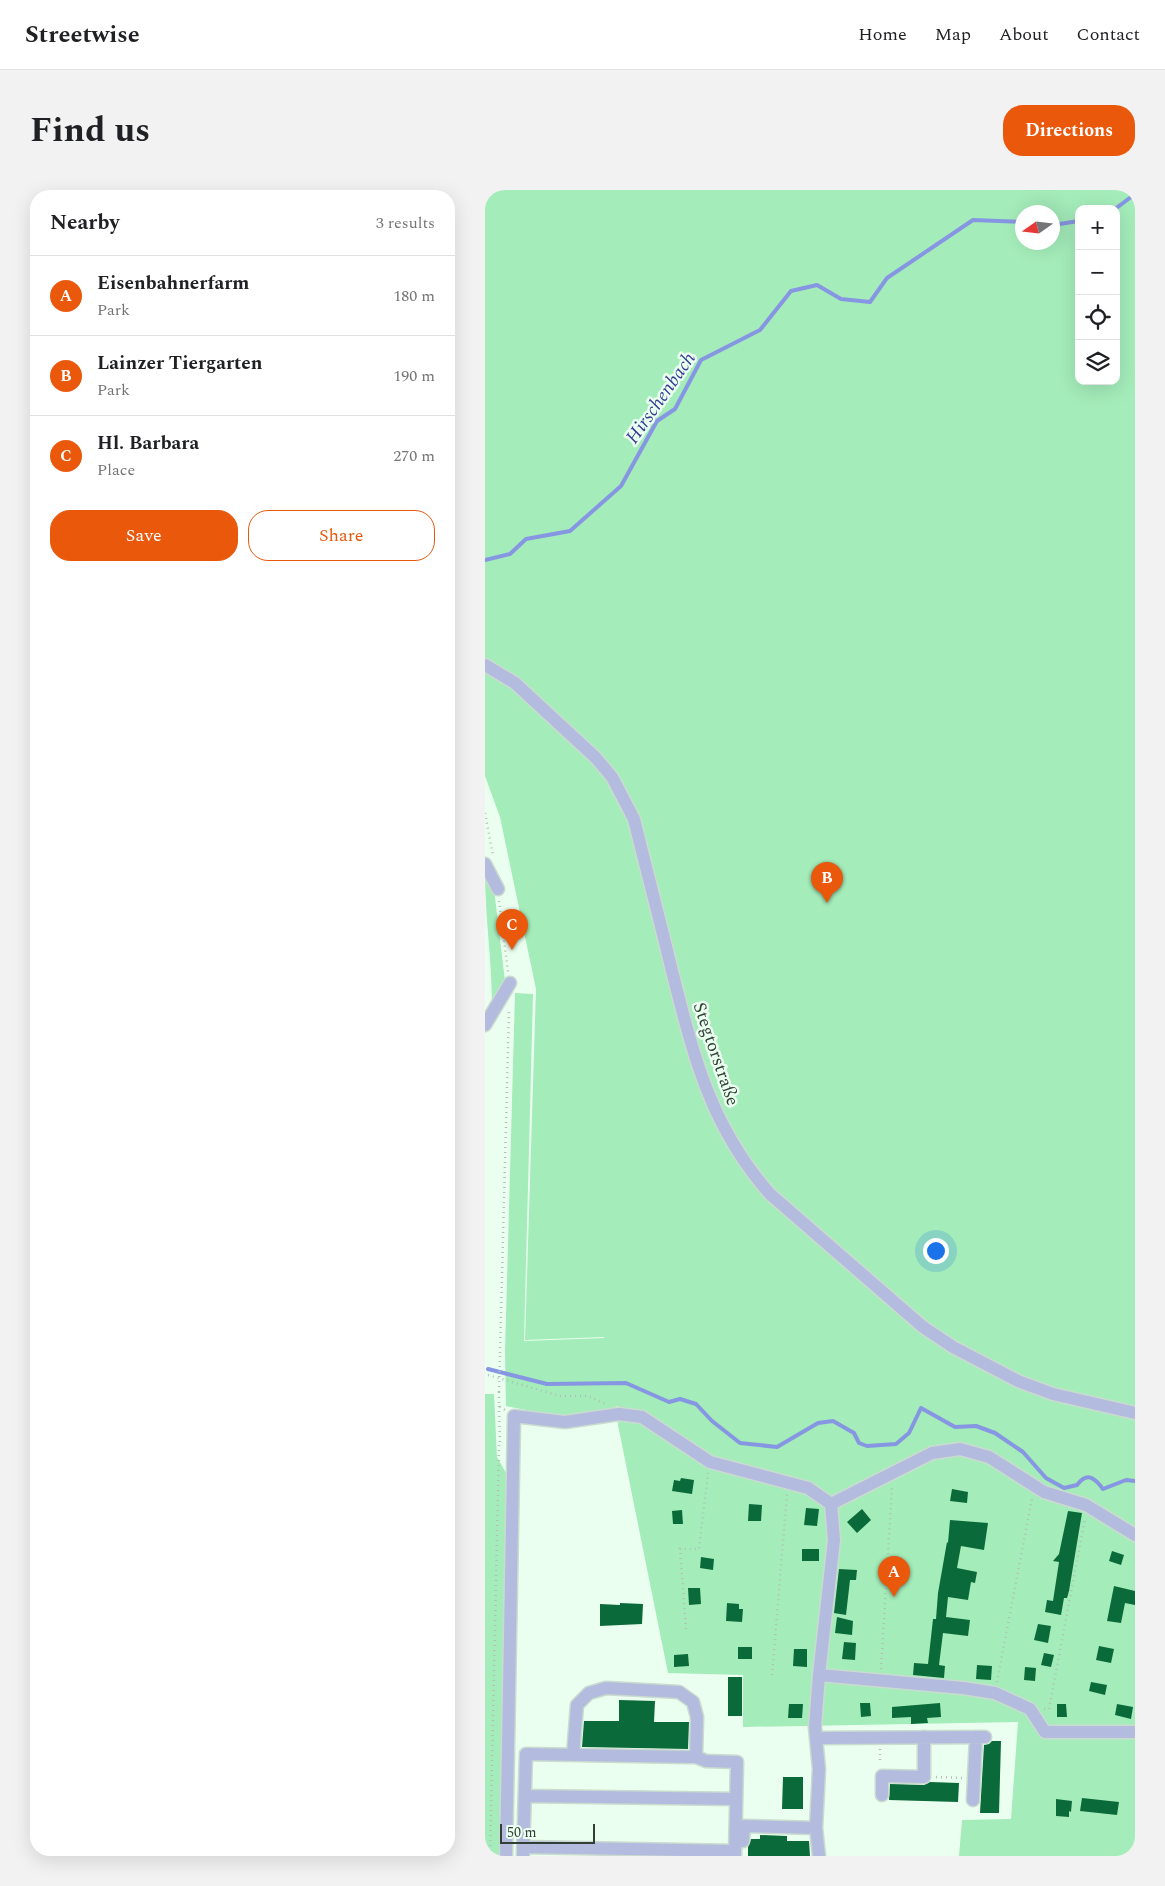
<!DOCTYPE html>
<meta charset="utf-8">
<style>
body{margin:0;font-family:Spectral,serif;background:#f2f2f2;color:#202124}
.controls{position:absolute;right:15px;top:15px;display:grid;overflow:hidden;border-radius:10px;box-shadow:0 5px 20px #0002}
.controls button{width:45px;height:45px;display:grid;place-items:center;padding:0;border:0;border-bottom:1px solid #e0e0e0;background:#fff;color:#202124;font:25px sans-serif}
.compass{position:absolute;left:530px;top:15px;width:45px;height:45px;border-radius:50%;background:#fff;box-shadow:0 5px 20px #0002;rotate:256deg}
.scale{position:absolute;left:15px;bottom:12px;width:95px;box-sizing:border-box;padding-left:5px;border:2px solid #323f36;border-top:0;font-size:14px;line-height:18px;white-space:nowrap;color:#323f36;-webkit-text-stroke:4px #ebfff0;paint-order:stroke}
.you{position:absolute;left:450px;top:1060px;width:18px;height:18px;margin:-12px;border:4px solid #fff;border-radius:50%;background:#1a73e8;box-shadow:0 0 0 8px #1a73e833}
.badge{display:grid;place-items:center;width:32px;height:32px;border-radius:50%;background:#ea580c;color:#fff;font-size:16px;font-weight:700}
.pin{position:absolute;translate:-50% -41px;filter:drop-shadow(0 1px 2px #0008)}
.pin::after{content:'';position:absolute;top:26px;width:18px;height:15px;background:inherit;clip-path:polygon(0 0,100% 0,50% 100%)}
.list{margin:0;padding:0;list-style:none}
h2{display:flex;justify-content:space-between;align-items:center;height:65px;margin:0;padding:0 20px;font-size:21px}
h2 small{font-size:16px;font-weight:400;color:#757577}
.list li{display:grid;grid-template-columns:32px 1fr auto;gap:15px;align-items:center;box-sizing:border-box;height:80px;padding:0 20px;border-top:1px solid #e0e0e0}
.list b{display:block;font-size:19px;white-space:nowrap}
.list p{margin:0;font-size:16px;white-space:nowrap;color:#757577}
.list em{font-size:16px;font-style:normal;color:#757577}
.actions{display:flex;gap:10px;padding:15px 20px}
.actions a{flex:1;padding:11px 0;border:1px solid #ea580c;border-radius:20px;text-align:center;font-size:18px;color:#ea580c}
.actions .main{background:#ea580c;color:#fff}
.icon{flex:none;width:28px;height:28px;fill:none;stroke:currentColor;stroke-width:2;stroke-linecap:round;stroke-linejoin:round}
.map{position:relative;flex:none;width:650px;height:1666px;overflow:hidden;border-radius:20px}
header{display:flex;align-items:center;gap:30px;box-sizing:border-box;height:70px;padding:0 25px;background:#fff;border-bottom:1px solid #e0e0e0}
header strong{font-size:24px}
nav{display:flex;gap:28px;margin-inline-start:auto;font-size:18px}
.intro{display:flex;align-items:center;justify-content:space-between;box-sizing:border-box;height:120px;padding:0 30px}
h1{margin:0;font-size:35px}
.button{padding:12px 22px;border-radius:20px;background:#ea580c;color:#fff;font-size:18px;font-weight:700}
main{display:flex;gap:30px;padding:0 30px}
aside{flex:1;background:#fff;border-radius:20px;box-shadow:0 5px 20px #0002}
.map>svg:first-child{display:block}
.green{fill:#a4ecba;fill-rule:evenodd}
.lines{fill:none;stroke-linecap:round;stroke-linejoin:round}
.stream{stroke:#8796e2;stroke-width:4}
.building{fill:#0b6a39}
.minor-casing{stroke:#cadccf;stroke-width:15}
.path{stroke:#afc1b4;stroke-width:2.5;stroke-dasharray:1 4;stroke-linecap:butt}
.minor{stroke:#b3bbde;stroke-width:12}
.path-bridge{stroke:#afc1b4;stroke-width:2.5;stroke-dasharray:1 4;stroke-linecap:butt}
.labels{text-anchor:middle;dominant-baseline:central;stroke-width:5;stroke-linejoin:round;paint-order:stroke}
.street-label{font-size:18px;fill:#323f36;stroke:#ebfff0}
.water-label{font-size:19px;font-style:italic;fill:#353c94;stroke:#ebfff0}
</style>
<header>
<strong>Streetwise</strong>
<nav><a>Home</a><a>Map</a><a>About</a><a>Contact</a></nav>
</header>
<div class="intro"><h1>Find us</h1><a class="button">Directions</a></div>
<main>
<aside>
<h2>Nearby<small>3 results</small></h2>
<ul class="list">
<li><span class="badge">A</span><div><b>Eisenbahnerfarm</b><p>Park</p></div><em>180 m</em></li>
<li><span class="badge">B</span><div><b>Lainzer Tiergarten</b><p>Park</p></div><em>190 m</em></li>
<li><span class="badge">C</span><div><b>Hl. Barbara</b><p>Place</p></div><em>270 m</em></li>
</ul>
<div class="actions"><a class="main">Save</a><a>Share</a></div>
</aside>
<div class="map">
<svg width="650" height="1666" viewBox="0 0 650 1666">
<rect width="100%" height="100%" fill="#ebfff0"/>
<!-- green -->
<path class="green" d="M0 0H650V1666H474L477 1630 526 1629 533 1532 258 1537V1485L183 1483 133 1235V1216L118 1221 77 1227 21 1216 20 1162 30 803 48 804 39 1151 119 1148V1147L40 1150 51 799 15 627 0 586ZM594 19H631V191H594ZM538 22H568V52H538Z
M0 682 9 699 20 791 7 816C7 771 0 727 0 682Z
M0 1204H9L12 1267 25 1290 19 1394 15 1666H0Z"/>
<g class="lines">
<!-- stream -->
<path class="stream" d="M630 19 650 4
M568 35 594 31
M0 370 25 364 41 349 85 341 136 296 172 231 190 219 216 170 275 140 306 101 332 95 356 109 385 112 402 88 488 30 538 32
M3 1179 62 1194 141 1193 184 1212 195 1209 211 1214 227 1231 255 1253 292 1257 333 1233 348 1231 369 1243 374 1253 382 1256 411 1254 424 1243 436 1218 470 1237 491 1236 510 1243 538 1262 561 1288 579 1298 592 1295C602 1282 609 1287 618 1299L641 1290 650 1291"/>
</g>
<!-- building -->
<path class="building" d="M196 1288 209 1290 207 1304 187 1301 189 1290 195 1291Z
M467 1299 483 1302 482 1313 465 1311Z
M264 1314 277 1315 276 1331H263Z
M321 1318 334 1319 332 1336 319 1335Z
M377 1319 386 1330 372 1343 362 1332Z
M197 1320 198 1334H188L187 1321Z
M583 1321 597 1323 584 1401 582 1408H579L576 1425 560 1422 562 1410 568 1411 574 1372 568 1371 574 1364Z
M465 1330 503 1333 499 1360 476 1356 472 1378 492 1382 490 1393 486 1392 483 1410 463 1407 461 1427 485 1430 483 1446 458 1443 454 1475 460 1476 459 1488 428 1485 429 1473 443 1474 448 1429H451L453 1403 462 1352 463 1353Z
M317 1359H334V1371H317Z
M627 1361 639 1365 636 1375 624 1371Z
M216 1367 229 1369 228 1380 215 1378Z
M354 1379 372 1380 371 1390H365L361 1425 349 1423Z
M629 1396 650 1401V1415L640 1413 636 1433 622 1431Z
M203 1398H215L216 1414 204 1415Z
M135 1413 158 1414 157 1434 115 1436V1414L135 1415Z
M242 1413 254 1414V1419H258L257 1432 241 1431Z
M352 1427 368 1431 367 1445 350 1443Z
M553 1434 566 1436 563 1453 549 1450Z
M359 1452 371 1453 370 1470 357 1469Z
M614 1456 629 1459 626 1473 611 1470Z
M253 1457H267V1469H253Z
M309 1459H322V1477L308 1476Z
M559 1463 569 1465 566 1477 556 1475Z
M203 1464 204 1476 189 1477V1465Z
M492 1475 507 1476 506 1490 491 1489Z
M540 1477 551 1478 550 1491 539 1490Z
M243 1487H257V1526H243Z
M606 1492 622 1495 620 1505 604 1501Z
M134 1510 170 1511 169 1532H204L203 1559 97 1557 99 1531H134Z
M375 1513H385L386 1526 376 1527Z
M455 1513 456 1527 442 1528 443 1533 426 1534V1527L407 1528V1517Z
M304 1514H318L317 1528H303Z
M572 1514H581L582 1527H572Z
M632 1514 648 1517 646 1529 630 1525Z
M507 1551H516L514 1623H495L499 1555 504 1554Z
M298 1587H318V1619H297Z
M445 1592 474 1593 473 1612 404 1610 405 1594 439 1595Z
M597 1608 634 1612 632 1625 595 1621Z
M571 1609 587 1611 586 1622 584 1621V1627L571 1626Z
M275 1645 302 1646V1651H324L325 1666H263V1657L266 1649H275Z"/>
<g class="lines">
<defs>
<path id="minor" d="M0 475 30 493 111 568 127 587 149 629C161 678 174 727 186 777 208 863 224 935 285 1004L438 1137 468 1157 533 1191 568 1204 650 1223
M0 674 13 699
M0 835 25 793
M346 1314 447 1263 475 1259 504 1267 559 1302 601 1315 650 1345
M334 1485 330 1537 331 1548 500 1547
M331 1548 334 1579 331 1638 334 1666
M211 1567 221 1571 252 1572 250 1666
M397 1605V1586L439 1587V1547
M40 1606 251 1609
M488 1610 491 1547
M258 1651 259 1636 331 1638
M38 1657 250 1661
M21 1666 29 1226 80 1232 134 1224 157 1227 225 1272 323 1298 346 1314 349 1350 334 1485 478 1498 510 1503 545 1519 560 1542H650
M38 1666 41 1564 204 1567H211L212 1527 208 1512 194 1502 121 1498 104 1503 92 1515 88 1565"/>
</defs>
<!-- minor casing -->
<use href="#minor" class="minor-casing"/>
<!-- path -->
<path class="path" d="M0 623 8 666
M14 711 23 782
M15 1163 24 820
M3 1185 75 1206H103L120 1214
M14 1202V1216L20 1220
M14 1216 15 1256
M201 1439 195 1359H214L223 1283
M396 1479 407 1298
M287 1485 302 1304
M512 1492 547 1308
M559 1519H564L600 1328
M395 1559V1574
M451 1587 478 1588
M5 1666 14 1254"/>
<!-- minor -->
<use href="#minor" class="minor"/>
<!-- path-bridge -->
<path class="path-bridge" d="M14 1202 15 1163"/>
</g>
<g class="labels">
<!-- street labels -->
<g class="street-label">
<text transform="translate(231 864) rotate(71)">Stegtorstraße</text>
</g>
<!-- water labels -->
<g class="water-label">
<text transform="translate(176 208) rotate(-55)">Hirschenbach</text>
</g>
</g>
</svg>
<div class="controls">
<button>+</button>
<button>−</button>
<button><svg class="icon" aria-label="locate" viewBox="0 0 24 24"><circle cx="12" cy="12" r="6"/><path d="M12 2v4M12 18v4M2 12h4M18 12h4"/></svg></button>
<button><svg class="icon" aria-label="layers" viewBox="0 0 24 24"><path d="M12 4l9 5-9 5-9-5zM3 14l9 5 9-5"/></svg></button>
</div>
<svg class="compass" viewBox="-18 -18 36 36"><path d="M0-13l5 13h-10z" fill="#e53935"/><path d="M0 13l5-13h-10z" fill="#757577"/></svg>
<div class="scale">50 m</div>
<div class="you"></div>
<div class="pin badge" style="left:409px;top:1407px">A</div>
<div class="pin badge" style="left:342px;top:713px">B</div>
<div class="pin badge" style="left:27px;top:760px">C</div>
</div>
</main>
